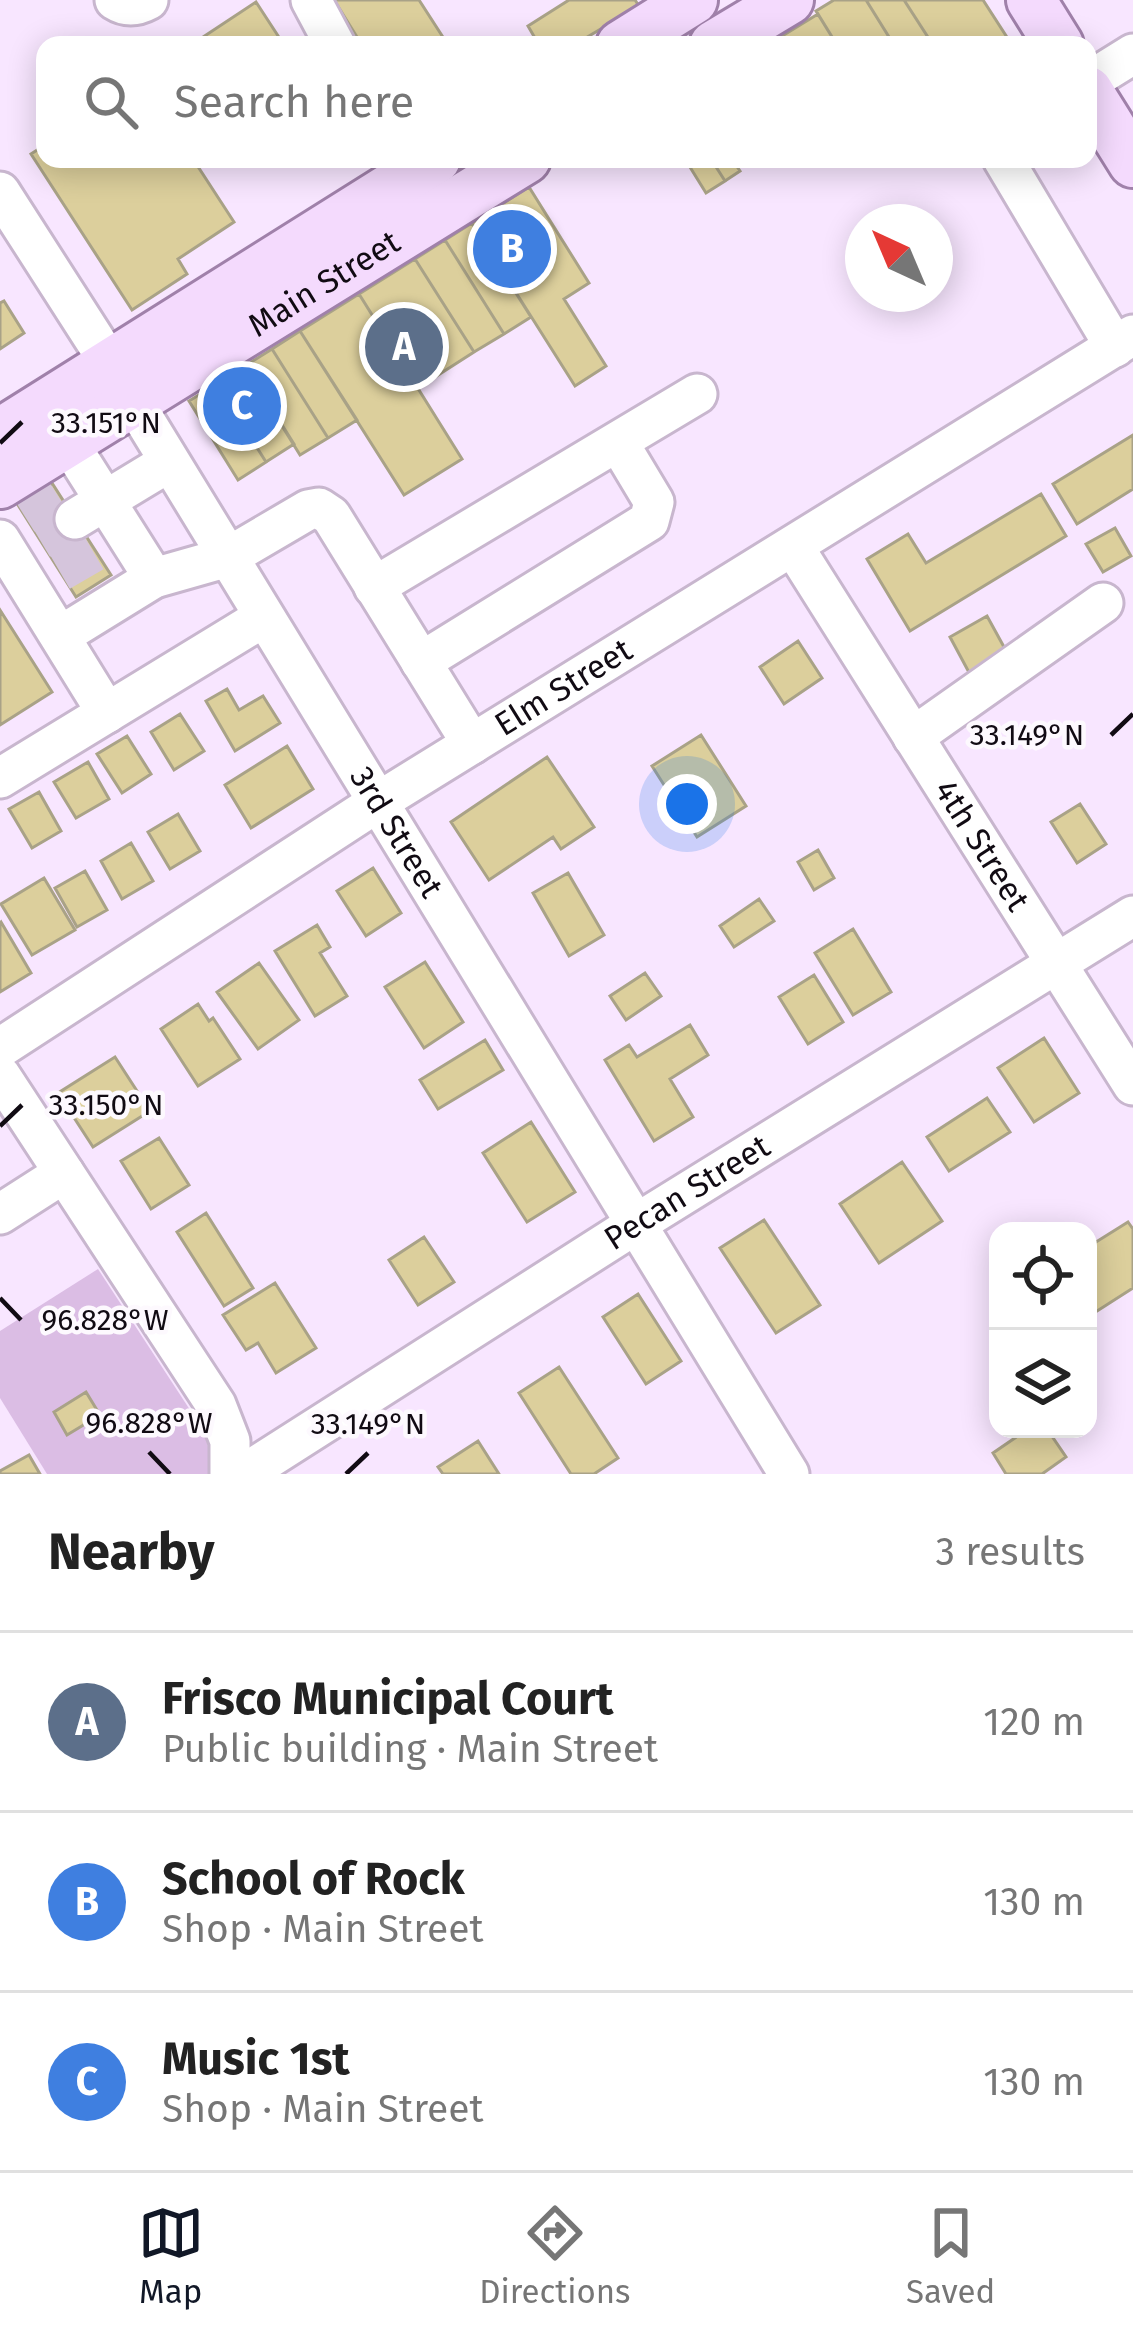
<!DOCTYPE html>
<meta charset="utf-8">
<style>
body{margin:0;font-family:"Fira Sans",sans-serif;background:#f2f2f2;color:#222}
.controls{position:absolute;right:36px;bottom:36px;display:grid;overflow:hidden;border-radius:24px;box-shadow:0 6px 30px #0003}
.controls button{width:108px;height:108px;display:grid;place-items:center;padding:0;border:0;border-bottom:3px solid #e0e0e0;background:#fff;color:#222;font:60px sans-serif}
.compass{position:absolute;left:845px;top:204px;width:108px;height:108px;border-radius:50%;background:#fff;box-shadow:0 6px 30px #0003;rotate:316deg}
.you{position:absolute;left:687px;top:804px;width:42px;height:42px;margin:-30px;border:9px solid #fff;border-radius:50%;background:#1a73e8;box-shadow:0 0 0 18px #1a73e833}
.badge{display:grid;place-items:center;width:78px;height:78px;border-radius:50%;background:#111827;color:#fff;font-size:39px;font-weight:700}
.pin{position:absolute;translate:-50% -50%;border:6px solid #fff;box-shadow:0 3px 12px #0006}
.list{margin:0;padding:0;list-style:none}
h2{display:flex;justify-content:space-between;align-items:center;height:156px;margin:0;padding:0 48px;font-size:51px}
h2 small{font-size:39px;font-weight:400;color:#767676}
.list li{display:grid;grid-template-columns:78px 1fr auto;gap:36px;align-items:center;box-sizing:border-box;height:180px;padding:0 48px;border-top:3px solid #e0e0e0}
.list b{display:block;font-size:45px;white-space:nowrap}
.list p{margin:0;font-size:39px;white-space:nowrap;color:#767676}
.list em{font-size:39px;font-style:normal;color:#767676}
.icon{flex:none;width:66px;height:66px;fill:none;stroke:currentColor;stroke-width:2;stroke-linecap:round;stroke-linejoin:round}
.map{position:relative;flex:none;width:1133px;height:1474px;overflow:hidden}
.search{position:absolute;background:#fff;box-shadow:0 6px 30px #0003;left:36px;right:36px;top:36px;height:132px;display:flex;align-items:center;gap:30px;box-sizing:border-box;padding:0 42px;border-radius:24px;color:#767676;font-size:45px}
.sheet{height:696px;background:#fff}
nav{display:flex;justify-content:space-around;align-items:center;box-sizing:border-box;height:168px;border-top:3px solid #e0e0e0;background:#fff;font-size:33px;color:#767676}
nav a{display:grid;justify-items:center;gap:6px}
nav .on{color:#111827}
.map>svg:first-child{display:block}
.green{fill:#dbbde4}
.building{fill:#dccf9c;stroke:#a9a287;stroke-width:3}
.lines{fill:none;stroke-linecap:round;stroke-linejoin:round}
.minor-tunnel{stroke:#d5c5dc;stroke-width:39;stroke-dasharray:39 20;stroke-linecap:butt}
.minor-casing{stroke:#c8b6ce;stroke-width:45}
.major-casing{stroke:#a081aa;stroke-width:54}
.minor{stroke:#fff;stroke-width:39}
.major{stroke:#f4dafd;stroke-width:48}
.ticks{fill:none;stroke:#110b13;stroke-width:4.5}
.labels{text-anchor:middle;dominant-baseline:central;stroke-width:9;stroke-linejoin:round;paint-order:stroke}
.street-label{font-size:33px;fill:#110b13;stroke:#fdf9fe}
.ticks-label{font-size:30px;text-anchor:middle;fill:#110b13;stroke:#fdf9fe;stroke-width:9;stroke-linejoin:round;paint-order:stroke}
</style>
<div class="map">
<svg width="1133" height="1474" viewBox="0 0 1133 1474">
<rect width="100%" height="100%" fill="#f8e6ff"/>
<!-- green -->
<path class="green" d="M98 1269 224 1462 217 1474H47L0 1398V1331Z"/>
<!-- building -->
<path class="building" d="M334 0H419L448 45H362Z
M569 0H635L639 6 574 45H539L528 26Z
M834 0H866L894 45H837L816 11Z
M866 0H904L933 45H894Z
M904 0H983L1012 45H933Z
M256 2 284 45H191Z
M818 14 837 45H777L774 41Z
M45 145V159H193L234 222 178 259 187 274 132 310 31 154Z
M685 159H711L725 181 706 193Z
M711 159H732L740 171 725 181Z
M529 187 589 283 564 299 606 366 575 386 472 223Z
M472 223 531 317 504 334 445 240Z
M445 240 504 334 474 352 415 259Z
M415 259 474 352 418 388 359 294Z
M359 294 462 459 404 495 300 331Z
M4 301 24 333 0 349V303Z
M300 331 357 420 328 438 272 349Z
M272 349 328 438 300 455 245 366Z
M245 366 294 444 266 462 217 384Z
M217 384 266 462 238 480 189 401Z
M1133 435V489L1077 524 1053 484Z
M52 483 111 575 76 597 18 505Z
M1041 494 1066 536 910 631 867 559 908 534 926 563Z
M1115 528 1131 556 1103 572 1086 544Z
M0 610 52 692 0 725Z
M987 616 1010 658 972 678 950 637Z
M798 641 822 678 784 704 760 667Z
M227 689 239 710 263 696 280 723 235 751 206 701Z
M180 714 204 751 174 770 151 732Z
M701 735 746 806 697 837 652 766Z
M127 736 151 774 122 793 97 754Z
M287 746 313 789 251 828 225 785Z
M547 757 594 827 561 849 553 837 489 880 451 822Z
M88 762 109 799 76 818 54 782Z
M39 792 61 831 32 848 9 809Z
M1080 804 1106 844 1077 863 1051 822Z
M178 814 200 851 170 869 148 832Z
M131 843 153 881 122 899 101 861Z
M818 850 834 878 814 890 798 862Z
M373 868 401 913 366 936 337 891Z
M85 871 107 910 77 927 55 888Z
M568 873 604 935 569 956 533 893Z
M44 878 75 930 32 955 1 904Z
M759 899 774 921 734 947 720 926Z
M1 922 31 973 0 992V923Z
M317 925 330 947 320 953 347 996 315 1016 275 951Z
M853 929 891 992 853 1015 815 953Z
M425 962 463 1022 424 1048 385 987Z
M259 963 299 1020 258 1049 217 992Z
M645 973 661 996 626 1020 610 996Z
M814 975 843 1022 808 1044 779 997Z
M198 1004 209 1021 213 1018 240 1059 198 1086 161 1029Z
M690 1025 708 1055 670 1079 693 1117 654 1141 605 1060 629 1045 637 1057Z
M1044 1038 1079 1093 1034 1122 998 1068Z
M485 1040 503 1070 438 1109 420 1080Z
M115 1057 150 1111 93 1147 58 1093Z
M987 1098 1010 1132 949 1171 927 1137Z
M531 1122 575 1192 527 1222 483 1153Z
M159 1138 189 1185 151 1209 121 1161Z
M902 1162 942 1221 879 1263 840 1204Z
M206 1213 253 1288 224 1306 177 1232Z
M764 1220 820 1305 776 1333 720 1248Z
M1128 1222 1133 1229V1288L1094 1313 1088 1304V1284L1094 1280 1088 1270V1247Z
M424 1237 454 1282 418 1305 389 1260Z
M275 1283 316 1348 276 1373 258 1343 246 1350 223 1315Z
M638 1294 681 1361 646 1384 603 1317Z
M559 1367 618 1458 594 1474H571L519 1393Z
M86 1392 100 1415 67 1435 54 1412Z
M1028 1429H1047L1066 1457 1042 1474H1006L993 1453Z
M478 1441 499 1474H443L438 1467Z
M29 1455 40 1474H0V1471Z"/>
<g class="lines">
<!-- minor-tunnel -->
<path class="minor-tunnel" d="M24 515 59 493
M40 540 75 519
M60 572 96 551"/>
<defs>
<g id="minor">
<path d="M115 0C126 7 137 6 148 0"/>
<path d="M311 0 335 45"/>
<path d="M1088 82 1133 54"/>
<path d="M1003 159 1115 347"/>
<path id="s1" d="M0 192 109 362 789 1474"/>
<path d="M75 519 169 462"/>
<path d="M0 540 107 713"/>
<path id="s2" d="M793 546 1133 1085"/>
<path d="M154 578 228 557 308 510 319 508 331 516 472 744"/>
<path d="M374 587 697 394"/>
<path d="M60 636 154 578 68 442"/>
<path d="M421 662 649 521 654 502 618 442"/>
<path d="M913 737 1103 603"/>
<path d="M0 778 264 617"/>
<path id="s3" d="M0 1048 378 802 1133 335"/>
<path d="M0 1075 216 1405 230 1441V1474"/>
<path d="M0 1214 64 1173"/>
<path id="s4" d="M244 1474 636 1224 1133 916"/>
</g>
<g id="major">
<path d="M1031 0 1059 45"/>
<path d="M621 45 693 0"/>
<path d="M714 45 789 0"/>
<path d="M1088 91 1133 163"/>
<path d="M0 433 436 159"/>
<path id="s5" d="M0 484 526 159"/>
</g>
</defs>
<!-- minor casing -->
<use href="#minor" class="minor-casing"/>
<!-- major casing -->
<use href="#major" class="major-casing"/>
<!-- minor -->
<use href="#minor" class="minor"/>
<!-- major -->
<use href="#major" class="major"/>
</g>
<!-- ticks -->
<path class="ticks" d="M0 443 22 422M1111 735 1133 714M0 1126 22 1105M0 1298 21 1320M149 1452 170 1474M346 1474 368 1453"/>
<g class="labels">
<!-- street labels -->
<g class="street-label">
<text stroke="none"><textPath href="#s5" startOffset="381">Main Street</textPath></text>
<text stroke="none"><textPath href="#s3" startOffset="669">Elm Street</textPath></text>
<text stroke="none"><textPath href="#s1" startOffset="753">3rd Street</textPath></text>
<text stroke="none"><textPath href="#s2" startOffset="354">4th Street</textPath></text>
<text stroke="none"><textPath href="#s4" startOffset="525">Pecan Street</textPath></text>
</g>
</g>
<g class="ticks-label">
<text x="106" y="433">33.151°N</text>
<text x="1027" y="745">33.149°N</text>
<text x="106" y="1115">33.150°N</text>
<text x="105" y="1330">96.828°W</text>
<text x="149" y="1433">96.828°W</text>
<text x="368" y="1434">33.149°N</text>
</g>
</svg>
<div class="controls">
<button><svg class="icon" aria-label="locate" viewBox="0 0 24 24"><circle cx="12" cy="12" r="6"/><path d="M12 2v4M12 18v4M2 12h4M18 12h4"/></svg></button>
<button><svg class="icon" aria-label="layers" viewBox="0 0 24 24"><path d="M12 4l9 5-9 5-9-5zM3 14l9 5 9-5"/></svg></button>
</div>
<svg class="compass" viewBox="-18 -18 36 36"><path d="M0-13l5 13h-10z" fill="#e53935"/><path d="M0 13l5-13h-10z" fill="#767676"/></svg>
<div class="you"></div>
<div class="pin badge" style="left:404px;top:347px;background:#5c6f8a">A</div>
<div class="pin badge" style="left:512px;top:249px;background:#3f7fe0">B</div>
<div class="pin badge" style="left:242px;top:406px;background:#3f7fe0">C</div>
<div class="search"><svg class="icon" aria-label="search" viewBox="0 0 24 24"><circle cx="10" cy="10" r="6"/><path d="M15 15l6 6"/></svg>Search here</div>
</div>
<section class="sheet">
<h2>Nearby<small>3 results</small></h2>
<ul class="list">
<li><span class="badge" style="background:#5c6f8a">A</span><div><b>Frisco Municipal Court</b><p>Public building · Main Street</p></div><em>120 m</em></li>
<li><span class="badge" style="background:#3f7fe0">B</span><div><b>School of Rock</b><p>Shop · Main Street</p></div><em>130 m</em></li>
<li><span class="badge" style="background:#3f7fe0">C</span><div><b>Music 1st</b><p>Shop · Main Street</p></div><em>130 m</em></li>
</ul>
</section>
<nav>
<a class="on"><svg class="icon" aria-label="map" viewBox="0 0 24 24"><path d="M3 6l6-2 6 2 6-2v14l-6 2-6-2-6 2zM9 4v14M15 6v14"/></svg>Map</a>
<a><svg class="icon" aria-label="directions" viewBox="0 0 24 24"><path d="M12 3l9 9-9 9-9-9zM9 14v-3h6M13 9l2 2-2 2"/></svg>Directions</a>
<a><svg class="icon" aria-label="saved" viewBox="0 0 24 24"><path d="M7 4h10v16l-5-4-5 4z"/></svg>Saved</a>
</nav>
